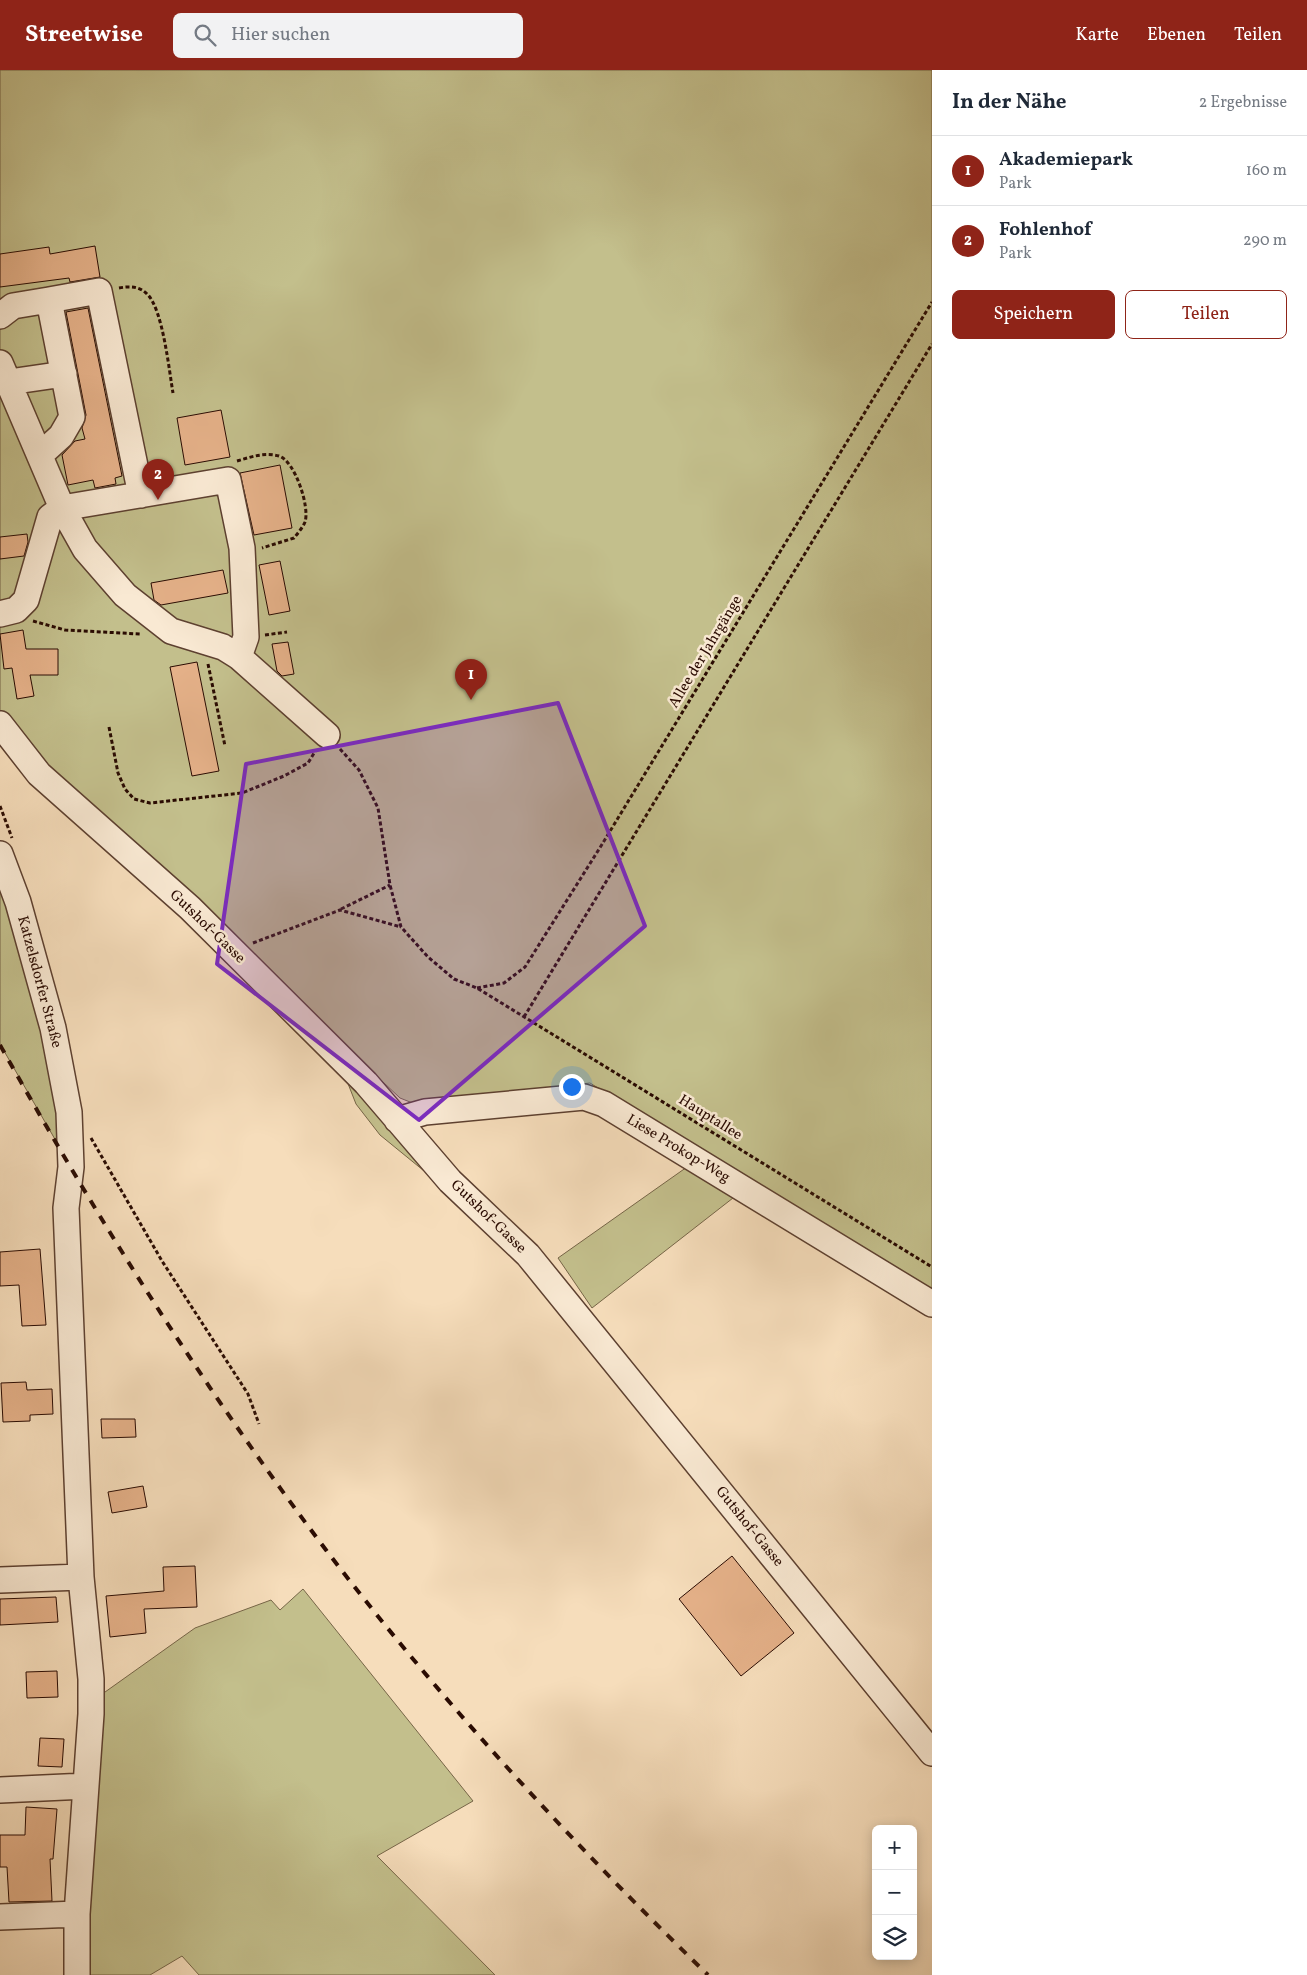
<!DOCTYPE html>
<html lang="de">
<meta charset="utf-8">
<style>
body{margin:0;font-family:Vollkorn,serif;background:#f2f2f3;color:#1f2937}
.controls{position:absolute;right:15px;bottom:15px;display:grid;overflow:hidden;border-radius:8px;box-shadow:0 2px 12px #0003}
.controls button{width:45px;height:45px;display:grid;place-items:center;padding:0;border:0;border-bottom:1px solid #e0e1e3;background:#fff;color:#1f2937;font:25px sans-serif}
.you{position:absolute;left:571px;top:1016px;width:18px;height:18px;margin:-12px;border:4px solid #fff;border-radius:50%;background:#1a73e8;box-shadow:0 0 0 8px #1a73e833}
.badge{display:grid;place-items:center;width:32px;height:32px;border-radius:50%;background:#8f2418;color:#fff;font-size:16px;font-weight:700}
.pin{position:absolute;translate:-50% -41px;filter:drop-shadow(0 1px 2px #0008)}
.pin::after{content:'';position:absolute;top:26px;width:18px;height:15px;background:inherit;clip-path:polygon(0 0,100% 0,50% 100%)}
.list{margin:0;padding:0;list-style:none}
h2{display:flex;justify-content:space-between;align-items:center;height:65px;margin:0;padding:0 20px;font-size:21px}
h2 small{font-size:16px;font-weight:400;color:#747a83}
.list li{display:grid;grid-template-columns:32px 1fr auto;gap:15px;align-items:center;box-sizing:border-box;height:70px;padding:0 20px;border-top:1px solid #e0e1e3}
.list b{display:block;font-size:19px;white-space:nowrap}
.list p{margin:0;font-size:16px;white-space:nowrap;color:#747a83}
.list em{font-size:16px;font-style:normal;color:#747a83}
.actions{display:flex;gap:10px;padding:15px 20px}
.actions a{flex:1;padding:11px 0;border:1px solid #8f2418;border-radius:8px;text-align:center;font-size:18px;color:#8f2418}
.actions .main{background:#8f2418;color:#fff}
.icon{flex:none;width:28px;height:28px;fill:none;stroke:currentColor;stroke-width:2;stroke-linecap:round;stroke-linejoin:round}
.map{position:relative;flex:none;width:932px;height:1905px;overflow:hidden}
header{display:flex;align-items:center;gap:30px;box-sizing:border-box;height:70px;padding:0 25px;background:#8f2418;color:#fff}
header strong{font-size:24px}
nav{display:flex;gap:28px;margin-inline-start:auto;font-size:18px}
.search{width:350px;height:45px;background:#f2f2f3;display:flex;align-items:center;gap:12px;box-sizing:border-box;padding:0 18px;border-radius:8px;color:#747a83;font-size:19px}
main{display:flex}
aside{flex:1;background:#fff}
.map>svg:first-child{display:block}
.green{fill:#c3bf8c;stroke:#766547}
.building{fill:#e5b189;stroke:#2a0b02}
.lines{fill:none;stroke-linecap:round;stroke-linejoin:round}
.minor-casing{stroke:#5d4030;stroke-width:28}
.path{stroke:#2a0b02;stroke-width:3;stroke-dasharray:4 2.5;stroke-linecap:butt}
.minor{stroke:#f9e9d3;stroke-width:25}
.rail{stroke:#2a0b02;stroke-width:4;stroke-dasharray:9 9;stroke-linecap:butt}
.marked{fill:#7b2cbf;fill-opacity:0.2;stroke:#7b2cbf;stroke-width:4;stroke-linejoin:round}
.labels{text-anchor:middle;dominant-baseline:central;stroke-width:5;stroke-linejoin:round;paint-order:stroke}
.street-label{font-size:15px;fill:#2a0b02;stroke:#f9e9d3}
</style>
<header>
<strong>Streetwise</strong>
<div class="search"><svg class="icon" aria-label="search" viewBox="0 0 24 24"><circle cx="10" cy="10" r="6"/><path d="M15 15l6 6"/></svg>Hier suchen</div>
<nav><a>Karte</a><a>Ebenen</a><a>Teilen</a></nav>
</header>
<main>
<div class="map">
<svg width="932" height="1905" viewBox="0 0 932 1905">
<rect width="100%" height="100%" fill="#f6ddbb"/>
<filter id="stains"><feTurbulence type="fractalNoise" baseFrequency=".004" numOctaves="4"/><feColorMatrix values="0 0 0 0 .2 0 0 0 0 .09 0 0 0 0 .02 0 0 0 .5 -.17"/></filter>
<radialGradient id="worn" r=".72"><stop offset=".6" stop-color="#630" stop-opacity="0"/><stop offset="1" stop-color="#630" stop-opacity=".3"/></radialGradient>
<!-- green -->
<path class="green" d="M0 0H932V1223L590 1013 415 1034 400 1028 40 690 0 641Z
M0 784 18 832 71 1097 0 974Z
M345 1006 429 1105 380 1065 356 1034Z
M687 1097 723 1117 733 1128 592 1238 558 1188Z
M303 1519 473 1731 377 1786 495 1905H199L182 1886 150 1905H77L91 1632 195 1558 271 1530 280 1540Z"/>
<!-- building -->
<path class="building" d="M95 176 100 207 70 212 69 208 0 217V184L49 177 50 184Z
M88 238 122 406 115 408 116 414 95 418 93 410 68 415 62 385 75 371 85 369 82 358 86 345 66 242Z
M221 340 230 387 185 395 177 348Z
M280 395 292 458 254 465 240 403Z
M27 464 28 472 24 486 0 489V467Z
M280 491 290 541 269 545 259 495Z
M223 500 228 523 161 535 154 530 151 513Z
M23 560 26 579H58V605H30L34 626 17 629 12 598 4 599 0 564Z
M288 572 294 604 282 606 277 601 272 574Z
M197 592 219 701 192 706 170 597Z
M40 1179 46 1255 22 1256 19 1215 0 1216V1182Z
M26 1312 27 1320 52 1319 53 1344 30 1345V1351L3 1352 1 1313Z
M101 1349H135L136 1367 102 1368Z
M143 1416 147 1437 112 1443 108 1422Z
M732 1486 794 1563 741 1606 679 1529Z
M195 1496 197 1537 144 1539 146 1563 110 1567 106 1526 164 1521 163 1497Z
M56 1527 58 1552 0 1555V1529Z
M57 1601 58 1627 27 1628 26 1602Z
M40 1668 64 1669 62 1697 38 1696Z
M26 1737 57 1739 53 1789H50L52 1831 9 1832 7 1797H0V1765H25Z"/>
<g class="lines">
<defs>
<path id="minor" d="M49 230 99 221 141 425
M0 246 13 236 49 230 72 347 61 366 40 385
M0 293 62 438 85 479 125 525 171 561 223 577 239 587 327 665
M9 312 64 304
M0 544 16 540 26 530 50 447 62 438 228 410 242 478 246 567 239 587
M0 654 39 704 190 838 366 1013 450 1111 528 1185 932 1683
M0 784 18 832 53 958 69 1042 71 1097 66 1138 81 1507 91 1609V1644L77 1844V1905
M397 1050 425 1042 584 1027 604 1034 932 1234
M0 1510 81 1507
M0 1720 86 1716
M0 1847 77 1844"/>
</defs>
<!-- minor casing -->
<use href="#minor" class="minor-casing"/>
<!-- path -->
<path class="path" d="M119 218C130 216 140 216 148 225 163 241 169 300 173 323
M237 391C251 387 264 382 279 386 295 391 310 437 305 452 303 457 298 463 294 468L262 478
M33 551 65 560 140 564
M265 565 287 562
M208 594 225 676
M109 657 118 703 125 719 134 729 150 733 242 723 284 706 308 693 316 680
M340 679 359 700 378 738 390 815 401 857 428 887 454 909 477 918 932 1197
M0 736 12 768
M341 839 390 815
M253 873 340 840 401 857
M477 918 504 913 525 897 601 776 932 232
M524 947 932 274
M91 1068 162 1191 248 1324 259 1354"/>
<!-- minor -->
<use href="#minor" class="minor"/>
<!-- rail -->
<path class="rail" d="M0 975C98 1150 205 1320 326 1480 442 1632 571 1772 708 1905"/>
</g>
<!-- marked area -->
<path class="marked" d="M558 633 645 856 419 1050 217 894 246 694Z"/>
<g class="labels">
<!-- street labels -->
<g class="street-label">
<text transform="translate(706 582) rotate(-59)">Allee der Jahrgänge</text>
<text transform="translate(207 857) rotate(44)">Gutshof-Gasse</text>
<text transform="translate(39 912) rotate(75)">Katzelsdorfer Straße</text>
<text transform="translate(710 1048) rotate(32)">Hauptallee</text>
<text transform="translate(678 1079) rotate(31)">Liese Prokop-Weg</text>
<text transform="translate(488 1147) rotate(44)">Gutshof-Gasse</text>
<text transform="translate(749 1457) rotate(51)">Gutshof-Gasse</text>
</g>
</g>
<rect width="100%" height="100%" filter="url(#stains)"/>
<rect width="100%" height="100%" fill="url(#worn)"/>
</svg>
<div class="controls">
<button>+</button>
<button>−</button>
<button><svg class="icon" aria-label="layers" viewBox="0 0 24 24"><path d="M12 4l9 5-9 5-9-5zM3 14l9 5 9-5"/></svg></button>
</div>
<div class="you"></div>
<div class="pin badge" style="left:471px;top:630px">1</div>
<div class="pin badge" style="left:158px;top:430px">2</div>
</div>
<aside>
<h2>In der Nähe<small>2 Ergebnisse</small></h2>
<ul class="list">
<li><span class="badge">1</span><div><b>Akademiepark</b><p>Park</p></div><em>160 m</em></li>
<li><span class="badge">2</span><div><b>Fohlenhof</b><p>Park</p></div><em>290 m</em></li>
</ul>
<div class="actions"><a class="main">Speichern</a><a>Teilen</a></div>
</aside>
</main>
